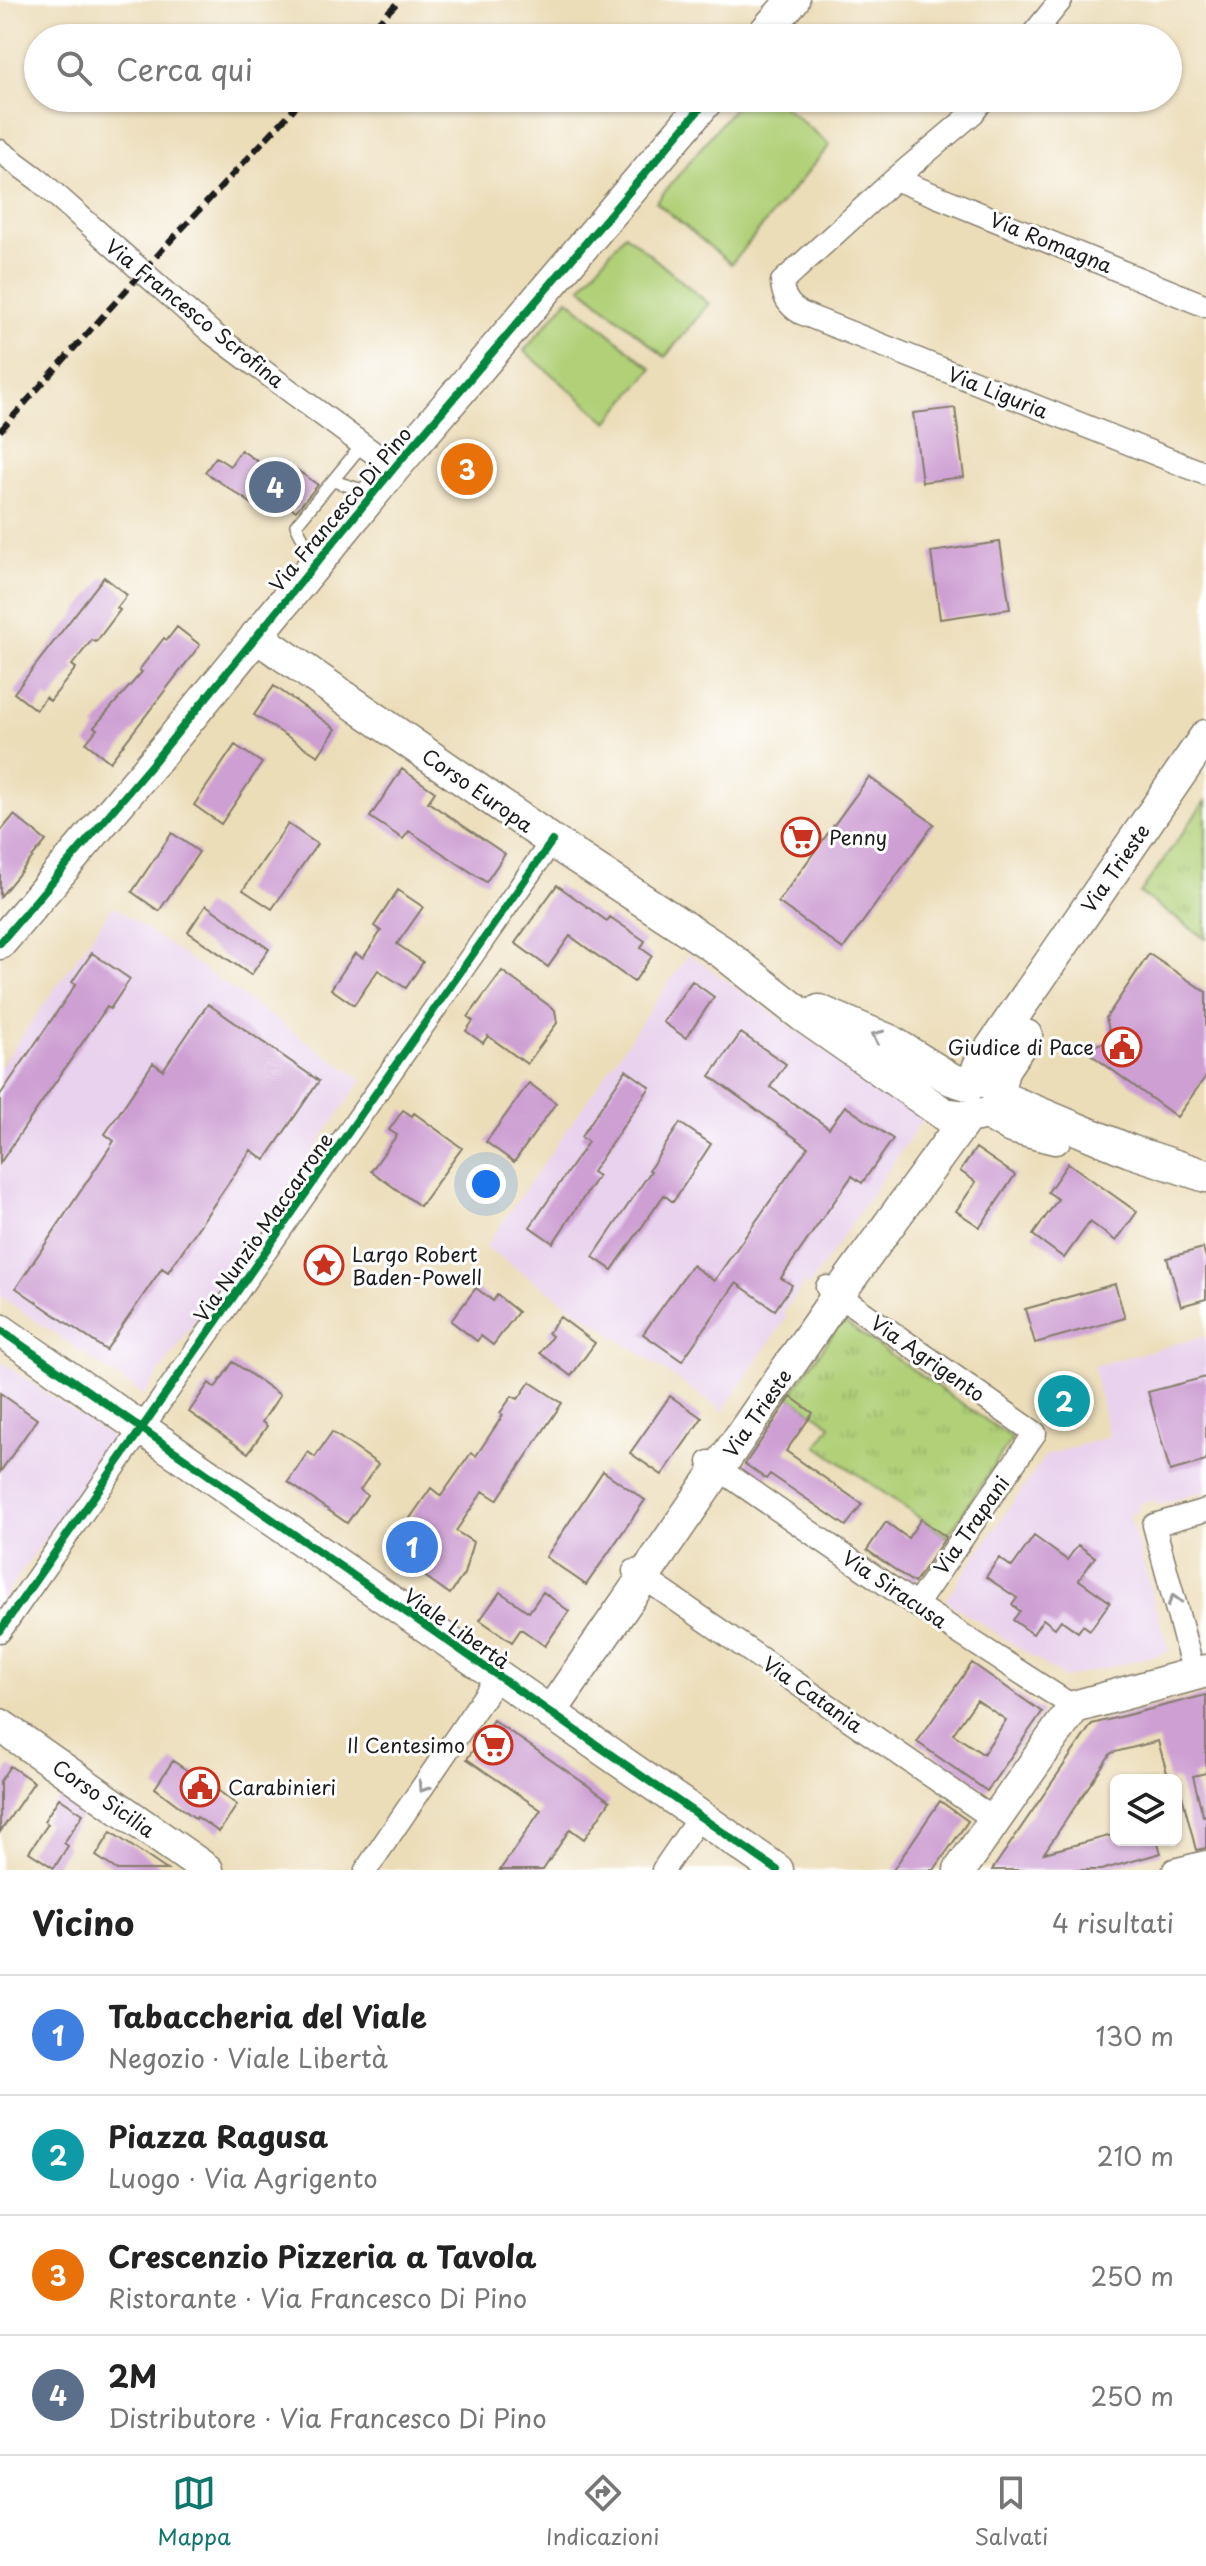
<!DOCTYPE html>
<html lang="it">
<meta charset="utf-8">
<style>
body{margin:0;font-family:"Playpen Sans",sans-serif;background:#f2f2f2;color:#222}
.controls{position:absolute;right:24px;bottom:24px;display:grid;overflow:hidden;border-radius:12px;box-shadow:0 2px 6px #0004}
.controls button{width:72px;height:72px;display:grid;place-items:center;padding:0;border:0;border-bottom:2px solid #e0e0e0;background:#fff;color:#222;font:40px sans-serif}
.you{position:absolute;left:486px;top:1184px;width:28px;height:28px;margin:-20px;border:6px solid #fff;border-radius:50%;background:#1a73e8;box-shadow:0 0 0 12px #1a73e833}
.badge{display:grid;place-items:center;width:52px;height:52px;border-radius:50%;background:#0f766e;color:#fff;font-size:26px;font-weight:700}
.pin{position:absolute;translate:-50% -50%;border:4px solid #fff;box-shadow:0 2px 8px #0006}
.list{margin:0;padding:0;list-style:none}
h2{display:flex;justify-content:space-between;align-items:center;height:104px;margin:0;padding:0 32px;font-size:34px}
h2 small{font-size:26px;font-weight:400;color:#767676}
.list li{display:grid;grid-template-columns:52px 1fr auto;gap:24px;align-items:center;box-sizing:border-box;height:120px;padding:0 32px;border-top:2px solid #e0e0e0}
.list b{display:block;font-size:30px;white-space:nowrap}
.list p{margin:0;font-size:26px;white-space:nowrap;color:#767676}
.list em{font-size:26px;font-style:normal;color:#767676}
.icon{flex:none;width:44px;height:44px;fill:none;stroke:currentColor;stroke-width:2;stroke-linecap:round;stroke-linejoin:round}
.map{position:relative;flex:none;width:1206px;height:1870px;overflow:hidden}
.search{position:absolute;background:#fff;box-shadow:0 2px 6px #0004;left:24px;right:24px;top:24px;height:88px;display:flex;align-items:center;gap:20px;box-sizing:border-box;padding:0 28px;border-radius:44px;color:#767676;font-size:30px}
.sheet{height:584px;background:#fff}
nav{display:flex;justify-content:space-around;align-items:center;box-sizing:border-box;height:112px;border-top:2px solid #e0e0e0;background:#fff;font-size:22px;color:#767676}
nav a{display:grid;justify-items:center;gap:4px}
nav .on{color:#0f766e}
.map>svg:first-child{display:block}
.built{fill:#e9d2ed}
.grass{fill:url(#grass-tufts);stroke:#66764a;stroke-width:2}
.pitch{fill:#b1d078;stroke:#66764a;stroke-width:2}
.building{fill:#cd9fd3;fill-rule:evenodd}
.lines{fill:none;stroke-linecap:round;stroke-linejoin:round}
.lane-casing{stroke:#847c6a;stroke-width:14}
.street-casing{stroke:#847c6a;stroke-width:25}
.secondary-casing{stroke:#847c6a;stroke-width:35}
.lane{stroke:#fff;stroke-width:11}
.street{stroke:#fff;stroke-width:22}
.secondary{stroke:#fff;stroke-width:32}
.rail{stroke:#1c1c1c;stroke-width:6;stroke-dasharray:12 6;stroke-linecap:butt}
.cycleway-casing{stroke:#fff;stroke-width:13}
.cycleway{stroke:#00873e;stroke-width:8}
.oneway{stroke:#999}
.labels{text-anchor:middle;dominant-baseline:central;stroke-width:6;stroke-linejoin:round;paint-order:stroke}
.street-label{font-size:20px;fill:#1c1c1c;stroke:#fff}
.poi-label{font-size:20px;fill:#1c1c1c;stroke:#fff;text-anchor:start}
</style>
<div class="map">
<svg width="1206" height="1870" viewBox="0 0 1206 1870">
<defs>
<pattern id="grass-tufts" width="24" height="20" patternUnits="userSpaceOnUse" patternTransform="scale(2)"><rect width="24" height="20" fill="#b1d078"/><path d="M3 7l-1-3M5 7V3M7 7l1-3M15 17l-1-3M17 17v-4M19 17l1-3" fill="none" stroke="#98b267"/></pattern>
</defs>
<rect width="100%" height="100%" fill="#fff"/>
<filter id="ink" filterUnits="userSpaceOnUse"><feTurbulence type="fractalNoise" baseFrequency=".0125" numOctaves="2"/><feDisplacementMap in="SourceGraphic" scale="16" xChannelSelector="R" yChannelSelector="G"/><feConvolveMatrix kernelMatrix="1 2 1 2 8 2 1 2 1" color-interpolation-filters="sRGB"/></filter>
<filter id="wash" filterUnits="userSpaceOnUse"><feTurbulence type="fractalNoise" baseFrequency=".006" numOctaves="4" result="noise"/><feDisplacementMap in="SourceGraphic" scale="32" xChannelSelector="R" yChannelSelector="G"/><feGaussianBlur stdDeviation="1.8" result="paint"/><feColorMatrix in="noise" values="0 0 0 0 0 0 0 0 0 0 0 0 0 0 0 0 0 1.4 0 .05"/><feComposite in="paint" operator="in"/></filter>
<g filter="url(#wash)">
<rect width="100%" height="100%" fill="#ecddb9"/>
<!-- built -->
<path class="built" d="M113 906 362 1080 144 1395 0 1296V1067Z
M689 954 923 1119 809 1286 804 1283 783 1313 787 1317 723 1411 485 1247Z
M1206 1336V1491L1157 1505 1155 1500 1138 1504 1139 1511 1129 1515 1169 1652 1065 1678 945 1600 1046 1455 1109 1437 1093 1366Z
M0 1361 114 1439 0 1603Z"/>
<!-- grass -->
<path class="grass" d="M1206 800V939L1140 893Z
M842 1321 1012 1438 947 1537 817 1446 831 1425 789 1396Z"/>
<!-- pitch -->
<path class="pitch" d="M742 98H774L830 145 731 264 656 202Z
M625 234 709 304 665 357 581 287Z
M568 299 652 369 608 422 524 351Z"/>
<g id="blocks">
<!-- building -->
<path class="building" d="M955 408 964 477 922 482 913 413Z
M241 450 286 481 294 468 318 485 296 511 281 501 270 516 205 472 216 457 230 466Z
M1000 542 1010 609 940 619 931 552Z
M104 577 127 595 117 608 120 610 96 642 92 640 72 665 76 668 50 701 46 697 36 710 14 693Z
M177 627 200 645 110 762 86 743 97 729 94 727 142 672 139 670 164 638 167 640Z
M274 686 336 729 318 756 254 715Z
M235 745 262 763 221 824 194 805Z
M402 769 435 792 428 802 505 854 486 882 409 831 403 839 370 817Z
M869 777 934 824 843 949 778 902Z
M14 815 46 841 0 897V832Z
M288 824 317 844 272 909 243 890Z
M172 833 199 852 159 911 132 892Z
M557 885 607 921 610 917 645 941 641 948 652 956 634 982 570 936 548 967 515 943Z
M398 890 423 907 397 944 423 962 406 988 378 970 354 1005 331 989 355 953 363 958 381 931 374 926Z
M206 905 269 949 251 975 188 932Z
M92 953 130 979 110 1009 107 1007 0 1163V1095L76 984 72 982Z
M1149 954 1206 992V1076L1177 1117 1082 1048 1112 1041 1106 1018Z
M502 971 555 1010 557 1023 527 1064 488 1036 483 1043 466 1031 473 1021 468 1017Z
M692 981 714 997 686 1038 663 1022Z
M208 1004 319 1081 265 1160 251 1150 168 1272 162 1268 106 1350 16 1288 114 1141 105 1134 153 1063 163 1070Z
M741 1033 786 1064 770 1087 829 1128 845 1106 893 1139 862 1183 852 1176 781 1278 792 1285 775 1310 736 1283 682 1361 643 1334 692 1265 714 1281 808 1147 710 1076Z
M626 1070 650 1087 592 1172 598 1176 553 1243 530 1227 588 1142 581 1137Z
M529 1083 556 1103 514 1162 486 1142Z
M403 1110 412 1116 414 1113 462 1148 420 1206 371 1171 397 1135 389 1130Z
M680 1123 711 1144 673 1202 664 1195 612 1270 593 1257 651 1171 649 1170Z
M976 1148 1015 1175 980 1227 956 1211 976 1182 960 1171Z
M1068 1163 1137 1212 1116 1241 1090 1222 1064 1258 1033 1235 1058 1199 1048 1192Z
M1203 1248 1206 1258V1299L1181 1306 1167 1258Z
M1115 1284 1125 1318 1035 1343 1025 1309Z
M476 1288 493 1301 497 1295 518 1312 493 1345 481 1336 477 1341 451 1321Z
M560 1317 595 1343 571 1376 540 1353 552 1336 548 1333Z
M233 1362 280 1395 262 1422 267 1426 248 1453 189 1412 209 1383 215 1388Z
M1206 1377V1461L1170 1471 1148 1392Z
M530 1382 562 1403 497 1500 483 1491 456 1531 473 1542 464 1574 450 1594 388 1550 431 1488 441 1496 471 1453 476 1456 503 1415 500 1413 512 1396 518 1399Z
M0 1393 37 1419 0 1472Z
M670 1396 702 1418 662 1475 630 1453Z
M791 1397 813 1413 786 1451 862 1504 846 1526 770 1474 766 1479 745 1464Z
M332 1432 378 1464 360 1490 367 1495 347 1523 288 1482 308 1452 315 1457Z
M603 1471 645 1500 586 1585 546 1557Z
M921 1519 946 1537 914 1583 867 1550 886 1522 908 1538Z
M1034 1536 1067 1560 1078 1545 1095 1557 1079 1580 1110 1602 1090 1630 1083 1625 1078 1632 1061 1620 1055 1628 1043 1619 1033 1634 1013 1620 1020 1611 1012 1605 1017 1598 986 1577 999 1558 1012 1567Z
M500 1592 529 1612 543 1592 569 1611 545 1646 521 1629 512 1642 480 1620Z
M972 1663 1042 1712 987 1791 917 1742ZM977 1700 1006 1720 983 1754 953 1734Z
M1206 1695V1773L1193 1776 1203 1816 1206 1815V1848L1196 1850 1178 1780H1169L1158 1741 1111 1753 1044 1853 1116 1834V1840H1157L1161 1853 1101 1870H992L1092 1724Z
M493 1720 610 1801 584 1839 570 1829 543 1870H500L541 1810 467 1759Z
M173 1761 191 1773 193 1771 237 1805 219 1832 197 1817 196 1819 155 1788Z
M10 1766 34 1782 0 1832V1781Z
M59 1798 83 1814 64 1843 68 1846 54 1868 29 1852 48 1824 44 1821Z
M940 1801 968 1821 934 1870H893Z
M111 1832 167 1870H117L96 1856Z"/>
</g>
</g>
<g filter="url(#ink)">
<use href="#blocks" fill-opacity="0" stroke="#847c6a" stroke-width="2"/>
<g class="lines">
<defs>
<path id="lane" d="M333 481 369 492
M314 560 296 525 362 445"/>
<path id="street" d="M1030 38 1061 0
M984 98 973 113 895 179 782 282C783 297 788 305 801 313L1206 474
M0 151 39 180 212 333 394 468
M895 179 1206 306
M827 1287 1035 1433 916 1605
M709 1462 916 1605 1074 1707
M634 1571 995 1820
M0 1631 552 841
M1194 1674 1154 1525 1206 1510
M366 1870 498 1676
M663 1870 700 1816
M1174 1870 1206 1862"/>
<path id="secondary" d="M760 38 793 0
M256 636 552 841 722 952 802 1015 944 1114 967 1117 982 1114
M0 943 152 764 394 468 709 98
M819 1011 890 1041 951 1079 970 1085
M981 1080 994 1084 1000 1097 1130 1151 1206 1176
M974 1082 979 1066 1206 736
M998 1089 1004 1068 1026 1036
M987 1113 1011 1127 1055 1138
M0 1330 777 1870
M550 1713 838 1295 967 1117
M0 1725 207 1870
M960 1870 1074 1707 1206 1671"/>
</defs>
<!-- lane casing -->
<use href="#lane" class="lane-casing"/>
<!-- street casing -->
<use href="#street" class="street-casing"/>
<!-- secondary casing -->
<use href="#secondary" class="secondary-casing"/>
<!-- lane -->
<use href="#lane" class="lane"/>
<!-- street -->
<use href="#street" class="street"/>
<!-- secondary -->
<use href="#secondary" class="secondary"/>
<!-- rail -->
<path class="rail" d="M362 38 400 0
M0 431 163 249 304 98"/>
<defs>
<path id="cycleway" d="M0 943 152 764 394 468 709 98
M0 1330 777 1870
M0 1631 552 841"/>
</defs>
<!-- cycleway casing -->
<use href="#cycleway" class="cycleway-casing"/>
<!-- cycleway -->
<use href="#cycleway" class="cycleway"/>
</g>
<!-- one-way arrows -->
<defs><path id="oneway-chevron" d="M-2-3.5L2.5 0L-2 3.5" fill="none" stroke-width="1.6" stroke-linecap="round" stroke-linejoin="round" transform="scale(2)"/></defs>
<g class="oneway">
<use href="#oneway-chevron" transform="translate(877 1036) rotate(-156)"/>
<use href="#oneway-chevron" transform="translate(1174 1600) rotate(-105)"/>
<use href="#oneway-chevron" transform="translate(423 1787) rotate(124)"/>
</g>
</g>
<!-- icons -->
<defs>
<symbol id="supermarket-ring" viewBox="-11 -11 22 22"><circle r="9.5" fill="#fff" stroke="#c8321e" stroke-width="1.5"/><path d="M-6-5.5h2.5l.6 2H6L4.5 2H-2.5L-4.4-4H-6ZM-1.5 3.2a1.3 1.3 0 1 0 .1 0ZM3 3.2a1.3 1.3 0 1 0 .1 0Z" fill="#c8321e"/></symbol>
<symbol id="civic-ring" viewBox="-11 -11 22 22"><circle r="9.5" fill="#fff" stroke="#c8321e" stroke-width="1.5"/><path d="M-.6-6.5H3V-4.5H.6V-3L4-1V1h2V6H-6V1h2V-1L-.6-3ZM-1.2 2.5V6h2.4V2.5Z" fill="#c8321e"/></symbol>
<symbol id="sight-ring" viewBox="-11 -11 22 22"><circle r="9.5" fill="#fff" stroke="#c8321e" stroke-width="1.5"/><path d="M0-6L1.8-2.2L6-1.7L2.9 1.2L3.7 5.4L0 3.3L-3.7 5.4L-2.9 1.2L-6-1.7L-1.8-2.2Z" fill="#c8321e"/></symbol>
</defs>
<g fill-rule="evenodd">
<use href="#supermarket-ring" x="779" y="815" width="44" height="44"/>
<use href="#civic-ring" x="1100" y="1025" width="44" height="44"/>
<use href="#sight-ring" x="302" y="1243" width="44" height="44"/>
<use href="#supermarket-ring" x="471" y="1723" width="44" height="44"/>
<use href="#civic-ring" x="178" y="1765" width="44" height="44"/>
</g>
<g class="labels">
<!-- street labels -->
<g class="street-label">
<text transform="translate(1051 242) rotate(22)">Via Romagna</text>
<text transform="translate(195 313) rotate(39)">Via Francesco Scrofina</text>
<text transform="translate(998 392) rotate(22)">Via Liguria</text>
<text transform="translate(340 509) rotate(-50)">Via Francesco Di Pino</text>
<text transform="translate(478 790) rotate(35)">Corso Europa</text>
<text transform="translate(1115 868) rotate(-55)">Via Trieste</text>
<text transform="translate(263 1227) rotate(-55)">Via Nunzio Maccarrone</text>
<text transform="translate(928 1358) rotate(35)">Via Agrigento</text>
<text transform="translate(757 1413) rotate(-55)">Via Trieste</text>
<text transform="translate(971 1525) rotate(-55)">Via Trapani</text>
<text transform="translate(895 1589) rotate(34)">Via Siracusa</text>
<text transform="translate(457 1628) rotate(35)">Viale Libertà</text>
<text transform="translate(813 1694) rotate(35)">Via Catania</text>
<text transform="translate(104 1798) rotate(35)">Corso Sicilia</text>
</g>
<!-- poi labels -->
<g class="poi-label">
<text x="829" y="837">Penny</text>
<text x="1094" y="1047" text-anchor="end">Giudice di Pace</text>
<text x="352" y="1254">Largo Robert<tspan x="352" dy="23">Baden-Powell</tspan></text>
<text x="465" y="1745" text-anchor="end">Il Centesimo</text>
<text x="228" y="1787">Carabinieri</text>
</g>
</g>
</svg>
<div class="controls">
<button><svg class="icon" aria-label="layers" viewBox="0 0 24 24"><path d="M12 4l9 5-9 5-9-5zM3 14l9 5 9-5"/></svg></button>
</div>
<div class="you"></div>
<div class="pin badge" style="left:412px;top:1547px;background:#3f7fe0">1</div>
<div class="pin badge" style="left:1064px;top:1401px;background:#0f9aa8">2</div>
<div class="pin badge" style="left:467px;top:469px;background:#e8710a">3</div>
<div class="pin badge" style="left:275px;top:487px;background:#5c6f8a">4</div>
<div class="search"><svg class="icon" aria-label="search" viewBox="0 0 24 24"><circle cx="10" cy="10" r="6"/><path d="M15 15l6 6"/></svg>Cerca qui</div>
</div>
<section class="sheet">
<h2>Vicino<small>4 risultati</small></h2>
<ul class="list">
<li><span class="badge" style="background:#3f7fe0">1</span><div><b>Tabaccheria del Viale</b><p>Negozio · Viale Libertà</p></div><em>130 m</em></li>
<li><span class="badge" style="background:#0f9aa8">2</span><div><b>Piazza Ragusa</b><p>Luogo · Via Agrigento</p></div><em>210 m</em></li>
<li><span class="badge" style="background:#e8710a">3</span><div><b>Crescenzio Pizzeria a Tavola</b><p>Ristorante · Via Francesco Di Pino</p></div><em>250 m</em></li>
<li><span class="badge" style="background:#5c6f8a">4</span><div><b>2M</b><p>Distributore · Via Francesco Di Pino</p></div><em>250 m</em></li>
</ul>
</section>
<nav>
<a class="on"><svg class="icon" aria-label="map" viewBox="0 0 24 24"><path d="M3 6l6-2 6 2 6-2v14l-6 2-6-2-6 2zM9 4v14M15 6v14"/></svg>Mappa</a>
<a><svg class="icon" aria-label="directions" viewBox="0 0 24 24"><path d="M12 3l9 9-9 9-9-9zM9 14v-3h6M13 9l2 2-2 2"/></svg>Indicazioni</a>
<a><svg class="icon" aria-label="saved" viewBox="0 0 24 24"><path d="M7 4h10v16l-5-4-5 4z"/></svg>Salvati</a>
</nav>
